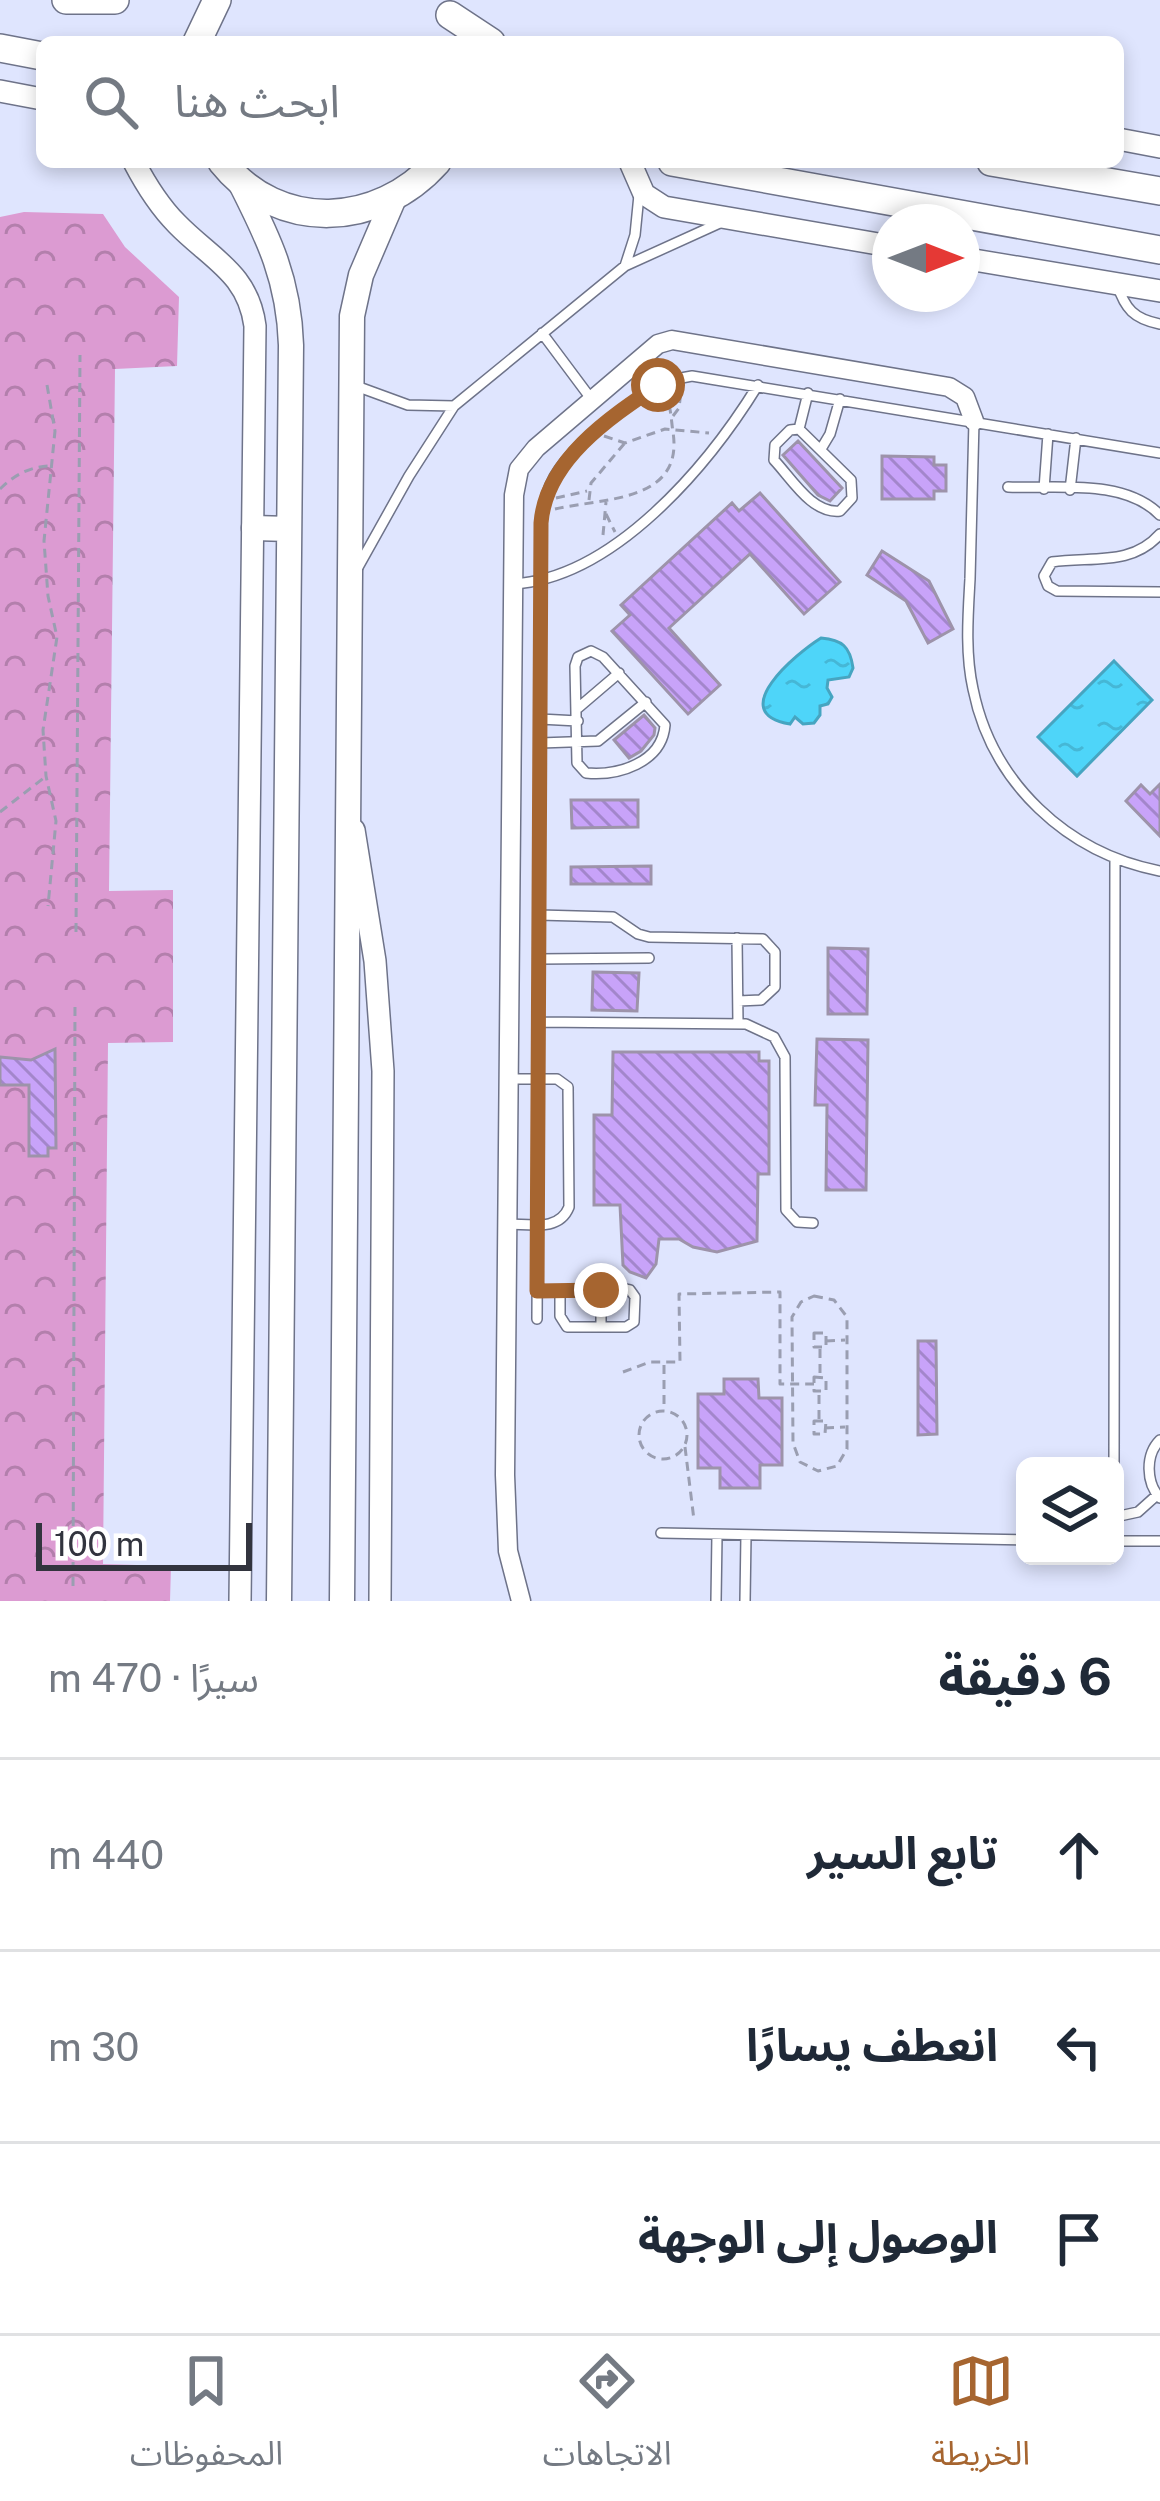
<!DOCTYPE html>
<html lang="ar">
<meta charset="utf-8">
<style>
body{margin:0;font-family:"Public Sans","Noto Sans Arabic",sans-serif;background:#f6f6f7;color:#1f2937;direction:rtl}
.controls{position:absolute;right:36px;bottom:36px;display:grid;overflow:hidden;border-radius:18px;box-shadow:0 6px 18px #0003}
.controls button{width:108px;height:108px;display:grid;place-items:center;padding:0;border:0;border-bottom:3px solid #e0e1e3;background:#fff;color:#1f2937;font:60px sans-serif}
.compass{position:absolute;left:872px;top:204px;width:108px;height:108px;border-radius:50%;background:#fff;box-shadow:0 6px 18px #0003;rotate:90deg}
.scale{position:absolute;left:36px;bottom:30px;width:216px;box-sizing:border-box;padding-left:12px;border:6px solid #32343e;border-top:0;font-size:33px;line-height:42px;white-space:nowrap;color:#32343e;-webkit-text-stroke:9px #fff;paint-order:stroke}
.stop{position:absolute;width:36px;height:36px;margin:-27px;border:9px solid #a66530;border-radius:50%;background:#fff}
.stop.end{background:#a66530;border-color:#fff;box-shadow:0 3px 12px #0008}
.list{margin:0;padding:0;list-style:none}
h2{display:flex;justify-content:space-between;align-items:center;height:156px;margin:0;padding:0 48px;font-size:51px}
h2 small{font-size:39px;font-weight:400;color:#747a83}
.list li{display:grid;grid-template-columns:78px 1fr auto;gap:36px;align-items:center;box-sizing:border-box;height:192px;padding:0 48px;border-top:3px solid #e0e1e3}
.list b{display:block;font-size:45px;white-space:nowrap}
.list em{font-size:39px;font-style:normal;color:#747a83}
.icon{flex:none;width:66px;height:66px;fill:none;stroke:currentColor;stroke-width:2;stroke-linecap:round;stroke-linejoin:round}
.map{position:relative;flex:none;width:1160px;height:1601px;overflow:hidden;direction:ltr}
.search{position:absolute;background:#fff;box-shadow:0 6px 18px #0003;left:36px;right:36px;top:36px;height:132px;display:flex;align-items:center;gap:30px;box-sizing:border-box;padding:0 42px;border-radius:18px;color:#747a83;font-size:45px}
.sheet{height:732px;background:#fff}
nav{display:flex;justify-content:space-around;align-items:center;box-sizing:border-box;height:168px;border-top:3px solid #e0e1e3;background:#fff;font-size:33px;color:#747a83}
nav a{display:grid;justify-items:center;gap:6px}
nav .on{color:#a66530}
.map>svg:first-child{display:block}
.park{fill:url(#park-crowns)}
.water{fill:url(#water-ripples);stroke:#46a5c1;stroke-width:3}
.building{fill:url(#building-back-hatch);stroke:#9d93aa;stroke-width:3}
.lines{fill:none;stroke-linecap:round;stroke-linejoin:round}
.service-casing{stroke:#6e7389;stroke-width:12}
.minor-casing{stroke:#6e7389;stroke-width:21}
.tertiary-casing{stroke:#6e7389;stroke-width:24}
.secondary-casing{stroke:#6e7389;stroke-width:27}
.primary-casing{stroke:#6e7389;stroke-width:30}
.path{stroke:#9a9eb1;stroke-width:3;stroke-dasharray:9 6;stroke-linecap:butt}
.service{stroke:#fff;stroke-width:9}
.minor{stroke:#fff;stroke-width:18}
.tertiary{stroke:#fff;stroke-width:21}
.secondary{stroke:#fff;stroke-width:24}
.primary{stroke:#fff;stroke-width:27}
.route{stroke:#a66530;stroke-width:15}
</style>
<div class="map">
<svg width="1160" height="1601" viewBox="0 0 1160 1601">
<defs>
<pattern id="park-crowns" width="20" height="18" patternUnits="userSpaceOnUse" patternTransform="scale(3)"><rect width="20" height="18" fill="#dc9bd2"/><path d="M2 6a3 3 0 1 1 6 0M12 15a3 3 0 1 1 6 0" fill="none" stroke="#b37fac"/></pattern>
<pattern id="water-ripples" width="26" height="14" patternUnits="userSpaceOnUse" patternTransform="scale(3)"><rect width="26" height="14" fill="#4ed5f9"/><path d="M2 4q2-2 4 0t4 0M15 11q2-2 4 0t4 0" fill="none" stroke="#45b7d6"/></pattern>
<pattern id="building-back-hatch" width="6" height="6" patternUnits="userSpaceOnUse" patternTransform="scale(3)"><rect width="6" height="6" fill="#c8a3f9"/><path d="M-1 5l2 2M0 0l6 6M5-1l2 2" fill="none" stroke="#a386cb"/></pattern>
</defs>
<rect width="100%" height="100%" fill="#dfe5fe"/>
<!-- park -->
<path class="park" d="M24 212 103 214 125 247 179 297 177 366 115 369 109 891 173 890V1042L108 1043 103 1564 171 1566 170 1601H0V217Z"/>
<!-- water -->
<path class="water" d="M821 638C842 640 850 646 853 668L849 677 828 680 827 688 832 697 828 704 820 706V715L814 723 803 724 795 717 790 724C724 713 797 653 821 638Z
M1114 661 1152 700 1077 776 1038 737Z"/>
<!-- building -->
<path class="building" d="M798 441 842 488 830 501 818 495 783 455Z
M882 456 934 457V465H946V491H934V499H882Z
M760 493 840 582 804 614 750 554 669 628 720 685 688 714 612 631 630 615 621 605 732 503 739 511Z
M882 551 929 581 953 629 928 643 906 601 867 575Z
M644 715 655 728 654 735 641 751 629 758 614 740Z
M1160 784V836L1126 801 1141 785 1150 794Z
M571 800H638V827L572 828Z
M651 866V884H571V867Z
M828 948 868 949 867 1014H828Z
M593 972 639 973 637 1011 592 1010Z
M817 1039 868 1040 866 1190H826L827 1105H815Z
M55 1049 56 1148H48V1156H29V1085H0V1057L31 1060Z
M613 1052H759V1061H769V1174H758L757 1241 717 1252 693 1247 679 1239H659L656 1264 646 1278 630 1272 623 1265 620 1205H594V1115H612Z
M918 1341H936L937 1434 918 1435Z
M724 1379H758L759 1398H782V1465H760V1488H720V1468H698V1394H724Z"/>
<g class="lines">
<defs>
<path id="service" d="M625 266 635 235 639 195
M1117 284C1125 309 1134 319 1160 324
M542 333 592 400
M356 386 408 405 454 406
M974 421C973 474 971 526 970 579 968 615 965 653 973 689 992 783 1067 853 1160 871
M799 429 851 480 852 498 840 511C812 514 792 479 774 460L775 445 790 430Z
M799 429 808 393
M821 449 830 434 840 399
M1008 487C1056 489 1124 478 1160 515
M1044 489 1048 434
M1070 490 1076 438
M1160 534C1131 567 1090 556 1052 562L1044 576 1048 586 1057 591 1160 592
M357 569 409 476 454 406 625 266 722 222
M513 584C614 578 708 466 758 385
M591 651 603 657 665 725C662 763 618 776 586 773L577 763 575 666 578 657Z
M578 708 619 673
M540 719 578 721
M540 743 598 741 646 702
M539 915 613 917 638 934 649 937 763 939 775 952V987L761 1000 738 1001
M737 938 738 1024
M539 959 649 958
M539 1022 746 1024 774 1037 785 1057 786 1210 797 1222 813 1223
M507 1224C530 1224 559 1232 569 1207L568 1087 557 1079H509
M601 1290V1327
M537 1291 625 1289 630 1290 635 1297 634 1322 626 1327H567L560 1316V1290
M537 1319 541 523C542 507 546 492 554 477 576 439 649 382 692 376L1160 453
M1160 1440C1145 1455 1146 1483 1160 1498
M1114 1466 1115 859
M1115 1517 1138 1512 1157 1495
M661 1533 1025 1540
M1115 1541H1160
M716 1601 717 1535
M745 1601 746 1535"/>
<path id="minor" d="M521 1601 508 1551 505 1475 514 495 519 469 536 448 658 344 672 340 949 387 965 397 974 421"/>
<path id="tertiary" d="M0 91 42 99
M1118 139 1160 147
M134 162C146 185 159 206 177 224 211 259 248 273 255 326L240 1601
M630 162 644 194 664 207 890 246
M962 258 1160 291
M354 830 375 961 383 1071 380 1601"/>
<path id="secondary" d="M240 182C269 239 289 280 291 345L279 1601
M254 528 289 529
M342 1601 352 316 361 275 394 198"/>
<path id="primary" d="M66 0H115
M450 15 491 42
M197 42 217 0
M0 48 42 56
M222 162C279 233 378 228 437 162
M672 162 1160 250
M991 162 1160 191"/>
</defs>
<!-- service casing -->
<use href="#service" class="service-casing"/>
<!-- minor casing -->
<use href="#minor" class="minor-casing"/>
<!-- tertiary casing -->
<use href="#tertiary" class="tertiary-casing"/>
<!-- secondary casing -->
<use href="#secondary" class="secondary-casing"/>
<!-- primary casing -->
<use href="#primary" class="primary-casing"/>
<!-- path -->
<path class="path" d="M47 385 55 431 44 541 48 596 57 637 43 730 46 776 56 821 48 906
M673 416 679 408 681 391
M604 436 625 443 665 429 709 433
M0 489C14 475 31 466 51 466
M556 498 587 491
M589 500 591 483 624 444
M555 509C602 498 684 503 673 432 671 419 671 407 666 395
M606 514 615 532
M603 535 606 502
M0 812 45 777
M76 932 80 355
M814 1296 834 1300 847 1317V1449L837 1466 818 1471 800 1462 793 1443 792 1317 801 1302Z
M814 1333H826V1347H814Z
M826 1341 845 1340
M820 1349V1375
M664 1365V1410
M623 1372 650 1362H680L679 1294 780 1292V1384H814
M814 1377 826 1378V1391H814Z
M639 1435a24 24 0 1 1 48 0a24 24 0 1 1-48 0Z
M819 1419V1393
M814 1421H826L825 1434H814Z
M825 1428 845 1427
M685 1447 694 1520
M73 1586 75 1003"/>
<!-- service -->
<use href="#service" class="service"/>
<!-- minor -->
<use href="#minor" class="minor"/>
<!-- tertiary -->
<use href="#tertiary" class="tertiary"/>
<!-- secondary -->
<use href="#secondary" class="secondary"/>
<!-- primary -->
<use href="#primary" class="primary"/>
</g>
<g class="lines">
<!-- route -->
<path class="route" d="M601 1290 537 1291 541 523C546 460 609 418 658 385"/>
</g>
</svg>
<div class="controls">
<button><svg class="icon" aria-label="layers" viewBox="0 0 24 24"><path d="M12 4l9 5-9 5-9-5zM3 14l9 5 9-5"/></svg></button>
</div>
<svg class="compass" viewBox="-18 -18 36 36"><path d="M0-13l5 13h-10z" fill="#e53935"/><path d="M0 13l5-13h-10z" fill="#747a83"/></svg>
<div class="scale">100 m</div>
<div class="stop" style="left:658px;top:385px"></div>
<div class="stop end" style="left:601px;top:1290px"></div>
<div class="search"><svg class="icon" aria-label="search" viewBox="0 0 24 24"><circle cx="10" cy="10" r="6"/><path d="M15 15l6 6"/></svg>ابحث هنا</div>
</div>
<section class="sheet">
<h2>6 دقيقة<small>سيرًا · 470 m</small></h2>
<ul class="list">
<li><svg class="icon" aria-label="ahead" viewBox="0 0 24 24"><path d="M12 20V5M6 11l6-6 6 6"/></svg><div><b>تابع السير</b></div><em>440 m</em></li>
<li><svg class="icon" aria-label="left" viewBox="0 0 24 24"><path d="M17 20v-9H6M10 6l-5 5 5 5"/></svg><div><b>انعطف يسارًا</b></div><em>30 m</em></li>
<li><svg class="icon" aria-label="arrive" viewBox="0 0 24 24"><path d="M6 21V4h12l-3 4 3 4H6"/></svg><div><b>الوصول إلى الوجهة</b></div></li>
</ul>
</section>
<nav>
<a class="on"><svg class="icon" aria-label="map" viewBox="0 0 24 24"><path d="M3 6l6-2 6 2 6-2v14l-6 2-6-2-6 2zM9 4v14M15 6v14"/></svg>الخريطة</a>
<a><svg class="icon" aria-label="directions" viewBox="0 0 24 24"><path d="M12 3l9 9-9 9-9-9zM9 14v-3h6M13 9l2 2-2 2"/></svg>الاتجاهات</a>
<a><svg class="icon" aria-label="saved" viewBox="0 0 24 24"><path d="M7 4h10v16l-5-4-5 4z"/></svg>المحفوظات</a>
</nav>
